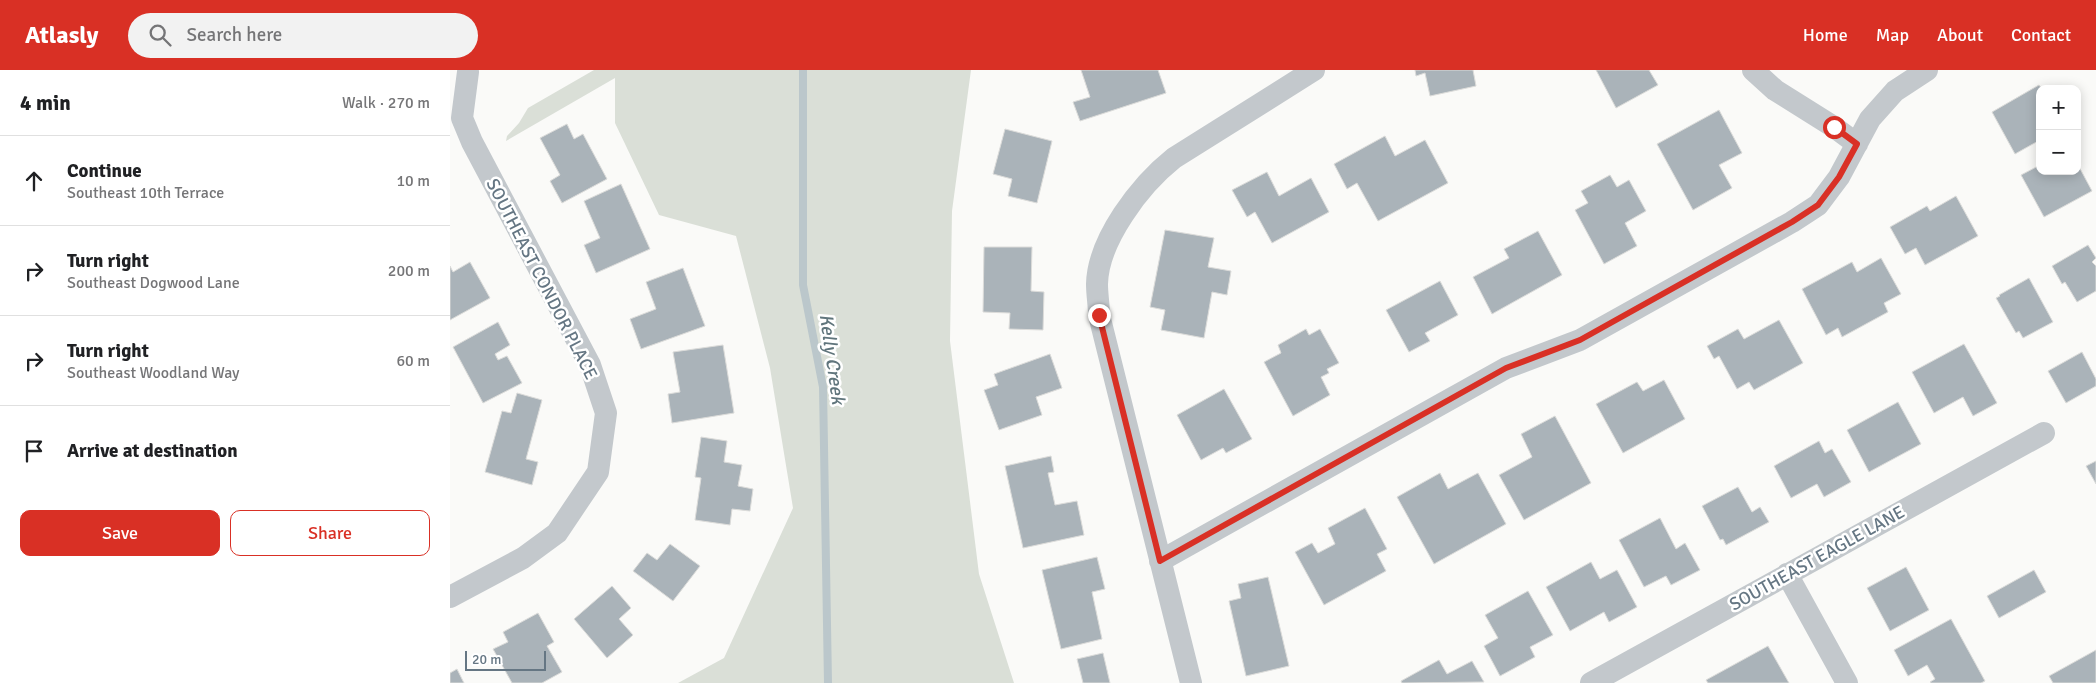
<!DOCTYPE html>
<meta charset="utf-8">
<style>
body{margin:0;font-family:Signika,sans-serif;background:#f2f2f2;color:#202124}
.controls{position:absolute;right:15px;top:15px;display:grid;overflow:hidden;border-radius:10px;box-shadow:0 2px 12px #0003}
.controls button{width:45px;height:45px;display:grid;place-items:center;padding:0;border:0;border-bottom:1px solid #e0e0e0;background:#fff;color:#202124;font:25px sans-serif}
.scale{position:absolute;left:15px;bottom:12px;width:81px;box-sizing:border-box;padding-left:5px;border:2px solid #657683;border-top:0;font-size:14px;line-height:18px;white-space:nowrap;color:#657683;-webkit-text-stroke:4px #fff;paint-order:stroke}
.stop{position:absolute;width:15px;height:15px;margin:-11px;border:4px solid #d93025;border-radius:50%;background:#fff}
.stop.end{background:#d93025;border-color:#fff;box-shadow:0 1px 5px #0008}
.list{margin:0;padding:0;list-style:none}
h2{display:flex;justify-content:space-between;align-items:center;height:65px;margin:0;padding:0 20px;font-size:21px}
h2 small{font-size:16px;font-weight:400;color:#757577}
.list li{display:grid;grid-template-columns:32px 1fr auto;gap:15px;align-items:center;box-sizing:border-box;height:90px;padding:0 20px;border-top:1px solid #e0e0e0}
.list b{display:block;font-size:19px;white-space:nowrap}
.list p{margin:0;font-size:16px;white-space:nowrap;color:#757577}
.list em{font-size:16px;font-style:normal;color:#757577}
.actions{display:flex;gap:10px;padding:15px 20px}
.actions a{flex:1;padding:11px 0;border:1px solid #d93025;border-radius:10px;text-align:center;font-size:18px;color:#d93025}
.actions .main{background:#d93025;color:#fff}
.icon{flex:none;width:28px;height:28px;fill:none;stroke:currentColor;stroke-width:2;stroke-linecap:round;stroke-linejoin:round}
.map{position:relative;flex:none;width:1646px;height:613px;overflow:hidden}
header{display:flex;align-items:center;gap:30px;box-sizing:border-box;height:70px;padding:0 25px;background:#d93025;color:#fff}
header strong{font-size:24px}
nav{display:flex;gap:28px;margin-inline-start:auto;font-size:18px}
.search{width:350px;height:45px;background:#f2f2f2;display:flex;align-items:center;gap:12px;box-sizing:border-box;padding:0 18px;border-radius:28px;color:#757577;font-size:19px}
main{display:flex}
aside{flex:1;background:#fff}
.map>svg:first-child{display:block}
.green{fill:#dadfd7}
.lines{fill:none;stroke-linecap:round;stroke-linejoin:round}
.stream{stroke:#bbc7cb;stroke-width:8}
.building{fill:#aab3b9;stroke:#dcdcda}
.street{stroke:#c3c8cc;stroke-width:22}
.route{stroke:#d93025;stroke-width:6}
.labels{text-anchor:middle;dominant-baseline:central;stroke-width:5;stroke-linejoin:round;paint-order:stroke}
.street-label{font-size:18px;fill:#657683;stroke:#fff}
.water-label{font-size:19px;font-style:italic;fill:#60757c;stroke:#fff}
</style>
<header>
<strong>Atlasly</strong>
<div class="search"><svg class="icon" aria-label="search" viewBox="0 0 24 24"><circle cx="10" cy="10" r="6"/><path d="M15 15l6 6"/></svg>Search here</div>
<nav><a>Home</a><a>Map</a><a>About</a><a>Contact</a></nav>
</header>
<main>
<aside>
<h2>4 min<small>Walk · 270 m</small></h2>
<ul class="list">
<li><svg class="icon" aria-label="ahead" viewBox="0 0 24 24"><path d="M12 20V5M6 11l6-6 6 6"/></svg><div><b>Continue</b><p>Southeast 10th Terrace</p></div><em>10 m</em></li>
<li><svg class="icon" aria-label="right" viewBox="0 0 24 24"><path d="M7 20v-9h11M14 6l5 5-5 5"/></svg><div><b>Turn right</b><p>Southeast Dogwood Lane</p></div><em>200 m</em></li>
<li><svg class="icon" aria-label="right" viewBox="0 0 24 24"><path d="M7 20v-9h11M14 6l5 5-5 5"/></svg><div><b>Turn right</b><p>Southeast Woodland Way</p></div><em>60 m</em></li>
<li><svg class="icon" aria-label="arrive" viewBox="0 0 24 24"><path d="M6 21V4h12l-3 4 3 4H6"/></svg><div><b>Arrive at destination</b></div></li>
</ul>
<div class="actions"><a class="main">Save</a><a>Share</a></div>
</aside>
<div class="map">
<svg width="1646" height="613" viewBox="0 0 1646 613">
<rect width="100%" height="100%" fill="#fafaf8"/>
<!-- green -->
<path class="green" d="M144 0H521L502 141 500 271 529 504 564 613H228L274 588 343 438 320 298 286 166 209 145 165 53V8L56 71 57 66 69 53 78 38Z"/>
<g class="lines">
<!-- stream -->
<path class="stream" d="M353 0V215L373 317 378 613"/>
</g>
<!-- building -->
<path class="building" d="M631 0H708L716 23 630 51 623 32 640 27Z
M965 0H1023L1026 16 980 26 975 3 966 6Z
M1146 0H1199L1208 15 1166 38Z
M1589 15 1592 19H1590V70L1565 84 1542 42Z
M1269 40 1292 83 1269 95 1282 118 1243 140 1207 74Z
M117 54 124 69 133 64 157 109 112 133 100 111 110 105 90 68Z
M555 59 602 71 587 133 558 126 562 109 543 104Z
M935 66 945 86 975 70 998 113 928 151 907 113 897 119 884 94Z
M1627 93 1642 121 1594 147 1571 105 1590 95V101H1627Z
M817 102 829 126 861 108 879 142 822 173 805 142 797 147 782 120Z
M1160 105 1167 117 1179 110 1196 141 1175 153 1187 176 1154 194 1125 140 1138 133 1131 121Z
M171 114 200 179 146 203 134 175 150 168 134 131Z
M1506 126 1528 166 1475 195 1466 178 1455 184 1440 157 1477 136 1480 141Z
M715 160 764 168 758 197 781 201 777 225 762 222 754 268 711 260 715 240 700 237Z
M1088 161 1112 205 1042 244 1023 207 1059 188 1054 179Z
M1638 175 1646 188 1642 192 1646 196V221L1627 232 1615 212 1612 214 1602 196Z
M534 177H582L581 221 594 222 593 260 559 259 560 243 533 242Z
M1431 188 1451 224 1434 233 1438 242 1392 267 1388 258 1376 265 1352 219 1402 192 1407 202Z
M20 192 40 228 0 250V196L3 202Z
M233 198 255 256 191 279 180 249 206 239 196 212Z
M1579 208 1603 252 1573 268 1569 261 1566 263 1546 228 1550 226 1549 225Z
M990 211 1008 245 975 263 980 271 959 282 936 240Z
M1329 250 1353 293 1304 320 1299 312 1287 319 1269 286 1264 289 1257 276 1288 259 1294 269Z
M48 252 60 275 45 284 48 290 57 286 72 313 33 333 3 277Z
M856 259 859 265 870 259 889 293 877 299 879 303 871 307 880 325 843 346 814 292 831 283 828 275Z
M1514 274 1547 333 1523 346 1513 327 1484 343 1462 302Z
M273 275 284 343 222 353 218 324 230 322 223 282Z
M1632 282 1646 309V316L1616 333 1598 301Z
M600 284 612 318 586 327 592 345 549 360 534 320 548 315 544 304Z
M1214 310 1235 349 1173 383 1146 334 1187 312 1193 321Z
M774 319 802 369 776 383 773 378 751 390 727 345Z
M67 323 92 330 76 389 88 392 82 415 35 402 52 341 61 343Z
M1448 332 1471 374 1419 402 1397 360Z
M1105 346 1141 413 1074 450 1049 405 1082 387 1071 364Z
M251 367 277 371 274 392 292 395 288 416 303 419 300 441 282 439 280 455 245 450 251 408 245 407Z
M1369 371 1375 383 1382 379 1401 412 1374 427 1367 414 1341 428 1324 396Z
M601 386 604 402 598 403 605 435 627 431 634 465 573 478 555 396Z
M1646 391V414L1636 396Z
M990 403 998 419 1028 403 1056 454 984 494 947 427Z
M1288 417 1302 442 1310 437 1319 452 1276 475 1273 469 1270 470 1252 436Z
M915 438 937 479 927 484 936 501 874 535 845 482 862 473 868 483 885 474 878 458Z
M1210 448 1226 479 1235 473 1250 500 1221 515 1216 506 1194 517 1169 470Z
M220 474 250 496 223 531 183 501 197 483 207 490Z
M647 487 655 519 642 522 652 569 611 579 592 500Z
M1141 492 1150 509 1167 500 1187 537 1159 552 1154 542 1120 561 1096 517Z
M1456 497 1479 540 1440 561 1417 518Z
M1584 500 1596 522 1549 548 1537 526Z
M818 507 839 596 796 606 779 531 791 528 788 514Z
M162 516 181 538 169 549 183 565 157 588 124 549Z
M1078 521 1103 565 1080 577 1085 587 1050 606 1034 576 1048 568 1035 545Z
M88 543 104 572 97 576 112 602 92 613H62L43 579 58 572 53 562Z
M1501 549 1535 611 1531 613H1481L1480 612 1485 609 1477 595 1458 606 1444 580Z
M1318 576 1339 613H1258L1256 610Z
M1646 580V613H1603L1599 606Z
M653 583 660 613H633L627 589Z
M989 590 997 604 1022 591 1034 612 952 613 951 611Z
M7 599 14 613H0V603Z"/>
<g class="lines">
<!-- street -->
<path class="street" d="M1303 0 1325 20 1384 57 1407 74
M710 491 1056 298 1130 270 1342 152 1368 135 1389 107 1420 49 1445 21 1477 0
M1337 504 1397 613
M0 527 73 488 107 463 148 402 156 343 140 295 22 72 12 48 18 2
M741 613 649 245C649 235 647 225 647 214 648 170 690 115 724 88L864 0
M1141 613 1594 363"/>
</g>
<g class="lines">
<!-- route -->
<path class="route" d="M649 245 710 491 1056 298 1130 270 1342 152 1368 135 1389 107 1407 74 1384 57"/>
</g>
<g class="labels">
<!-- street labels -->
<g class="street-label">
<text transform="translate(92 209) rotate(63)">SOUTHEAST CONDOR PLACE</text>
<text transform="translate(1367 488) rotate(-29)">SOUTHEAST EAGLE LANE</text>
</g>
<!-- water labels -->
<g class="water-label">
<text transform="translate(382 289) rotate(82)">Kelly Creek</text>
</g>
</g>
</svg>
<div class="controls">
<button>+</button>
<button>−</button>
</div>
<div class="scale">20 m</div>
<div class="stop" style="left:1384px;top:57px"></div>
<div class="stop end" style="left:649px;top:245px"></div>
</div>
</main>
